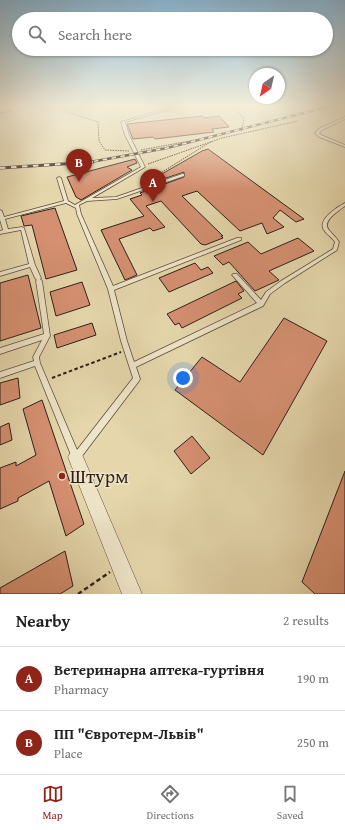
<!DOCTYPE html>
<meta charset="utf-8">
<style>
body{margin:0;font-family:"Gentium Book Plus",serif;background:#f2f2f2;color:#202124}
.compass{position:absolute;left:249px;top:68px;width:36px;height:36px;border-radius:50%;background:#fff;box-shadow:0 1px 3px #0004;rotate:214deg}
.you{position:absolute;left:183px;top:378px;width:14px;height:14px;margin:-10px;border:3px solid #fff;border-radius:50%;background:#1a73e8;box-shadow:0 0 0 6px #1a73e833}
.badge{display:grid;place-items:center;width:26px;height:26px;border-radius:50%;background:#8f2418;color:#fff;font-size:13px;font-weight:700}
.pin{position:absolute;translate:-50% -33px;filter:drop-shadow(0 1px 2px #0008)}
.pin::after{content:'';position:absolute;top:21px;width:14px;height:12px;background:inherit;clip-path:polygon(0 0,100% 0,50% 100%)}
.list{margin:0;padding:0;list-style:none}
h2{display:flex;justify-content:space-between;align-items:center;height:52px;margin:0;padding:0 16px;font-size:17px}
h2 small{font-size:13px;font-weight:400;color:#757577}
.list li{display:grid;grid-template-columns:26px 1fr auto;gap:12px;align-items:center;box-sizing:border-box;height:64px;padding:0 16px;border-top:1px solid #e0e0e0}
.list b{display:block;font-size:15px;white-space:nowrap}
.list p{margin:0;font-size:13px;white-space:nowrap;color:#757577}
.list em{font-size:13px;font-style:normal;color:#757577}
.icon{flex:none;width:22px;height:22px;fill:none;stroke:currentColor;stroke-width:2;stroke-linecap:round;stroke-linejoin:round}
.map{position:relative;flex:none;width:345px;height:594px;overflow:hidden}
.search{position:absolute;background:#fff;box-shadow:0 1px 3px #0004;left:12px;right:12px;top:12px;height:44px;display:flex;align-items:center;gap:10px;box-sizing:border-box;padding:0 14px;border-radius:22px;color:#757577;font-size:15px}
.sheet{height:180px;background:#fff}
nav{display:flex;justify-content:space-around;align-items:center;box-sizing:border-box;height:56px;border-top:1px solid #e0e0e0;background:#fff;font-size:11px;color:#757577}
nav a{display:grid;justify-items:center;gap:2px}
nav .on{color:#8f2418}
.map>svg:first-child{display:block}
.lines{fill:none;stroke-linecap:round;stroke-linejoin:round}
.stream{stroke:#6e7a75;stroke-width:1.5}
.building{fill:#d59071;stroke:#2e1f19}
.service-casing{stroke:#5c4d3e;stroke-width:1.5}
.minor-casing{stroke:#5c4d3e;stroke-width:1}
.path-far2{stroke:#2e1f19;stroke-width:1;stroke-dasharray:1.5 1;stroke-linecap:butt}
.path-far1{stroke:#2e1f19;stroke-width:2;stroke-dasharray:3.5 2.5;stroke-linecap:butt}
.path{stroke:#2e1f19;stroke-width:2.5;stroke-dasharray:4.5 3;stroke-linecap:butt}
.service{fill:#eee4c8;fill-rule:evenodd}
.minor{fill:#eee4c8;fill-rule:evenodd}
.rail-far1-casing{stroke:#2e1f19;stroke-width:2.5}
.rail-casing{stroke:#2e1f19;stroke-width:3}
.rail-far1{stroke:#eee4c8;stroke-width:1.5;stroke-dasharray:4.5;stroke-linecap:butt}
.rail{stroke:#eee4c8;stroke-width:2;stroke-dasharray:5.5;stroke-linecap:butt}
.poi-dot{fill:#8f2418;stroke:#eee4c8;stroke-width:1.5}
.labels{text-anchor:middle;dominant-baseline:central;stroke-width:3;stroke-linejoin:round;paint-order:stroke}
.near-poi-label{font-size:19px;fill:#2e1f19;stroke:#eee4c8;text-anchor:start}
</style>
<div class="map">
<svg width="345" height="594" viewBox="0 0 345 594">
<rect width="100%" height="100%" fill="#e5d6ab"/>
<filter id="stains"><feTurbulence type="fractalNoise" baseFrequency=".005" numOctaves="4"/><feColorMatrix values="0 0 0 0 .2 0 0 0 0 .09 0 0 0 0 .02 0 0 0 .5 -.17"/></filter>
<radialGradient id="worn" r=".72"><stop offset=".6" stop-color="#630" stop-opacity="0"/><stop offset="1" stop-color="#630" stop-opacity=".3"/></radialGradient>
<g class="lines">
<!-- stream -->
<path class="stream" d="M0 113 10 111"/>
</g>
<!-- building -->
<path class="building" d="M202 116 204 118 219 116 229 127 212 129 214 132 155 139 153 137 133 139 127 124Z
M208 149 304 219 296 222 280 210 273 218 284 227 267 234 262 223 240 231 197 191 182 196 223 236H221L223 238 205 245 201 244 161 201 146 206 165 227 153 231 150 228 119 239 137 275 125 280 101 230 144 216 130 199 142 195 140 193 184 177V172L166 178 160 175 202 151Z
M135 159 137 163 127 167 132 170 81 200 76 197 67 177Z
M55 208 77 270 46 279 32 225 24 226 21 216Z
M298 238 314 251 269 271 279 280 255 291 229 262 223 265 214 256 248 242 261 254Z
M195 263 201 270 208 267 213 273 169 292 159 278Z
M28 275 41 328 0 341V283Z
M236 281 244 291 238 294 242 298 182 328 179 323 175 325 167 314Z
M82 282 90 305 56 316 50 292Z
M284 318 327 341 263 455 175 390 202 357 240 382Z
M92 323 96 335 57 348 54 335Z
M18 378 20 398 0 405V383Z
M42 400 84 524 66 536 49 481 18 498V501L0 509V468L16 462V466L36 455 23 409Z
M9 423 12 440 0 445V427Z
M192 436 210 458 191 474 174 451Z
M345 471V594H315L302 582Z
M65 551 73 586 60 594H0V588Z"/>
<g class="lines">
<defs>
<path id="service" d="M169 108 171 109 125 122 129 135 145 167 92 198 116 197 182 174H184V176L117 199 87 201 79 205 81 214 113 286 237 238H241V240L114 290 127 341 134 362 257 303 233 276 232 275 233 274H237L261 300 266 292 281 281 333 249 335 242C332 237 327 235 324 230 317 220 337 207 345 203V206C339 211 321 221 329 230 332 234 336 237 339 242L337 250 285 283 270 294 263 306 136 367 140 379 139 381 79 460 76 461 73 460 35 366 0 378V372L34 361 33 357 42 340 0 354V348L44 334 36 281 37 280 35 278 30 267 0 276V272L29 264 21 230 0 234V231L3 230 0 220V210L2 211 4 217 64 201 57 178 59 177 61 178 68 201 75 205 141 167 125 135 121 122ZM66 203 76 208 77 214 108 289 121 341 133 378 77 450 40 363 39 357 50 336 42 281 40 279 41 278 35 265 24 228 22 227 8 229 5 219Z
M345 117V119L322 130 319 133 321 135 345 145V147L319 137 315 133 320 128Z"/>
<path id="minor" d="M76 449 81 452 142 594H122L68 457 71 452Z"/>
</defs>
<!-- service casing -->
<use href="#service" class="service-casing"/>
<!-- minor casing -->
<use href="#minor" class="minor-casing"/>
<!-- path-far2 -->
<path class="path-far2" d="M75 106 67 112 98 122 99 141 105 150 129 151
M234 106 244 119 241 132
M141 150 211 137 329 106
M148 164 222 138 298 121
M151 179 212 141"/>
<!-- path-far1 -->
<path class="path-far1" d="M52 378 121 352"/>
<!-- path -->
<path class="path" d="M78 594 110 572"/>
<!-- service -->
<use href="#service" class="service"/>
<!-- minor -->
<use href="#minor" class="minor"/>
<defs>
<path id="rail-far1" d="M85 163 167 148 331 106"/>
<path id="rail" d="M0 168 93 162"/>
</defs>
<!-- rail-far1 casing -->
<use href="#rail-far1" class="rail-far1-casing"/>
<!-- rail casing -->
<use href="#rail" class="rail-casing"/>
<!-- rail-far1 -->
<use href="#rail-far1" class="rail-far1"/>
<!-- rail -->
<use href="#rail" class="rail"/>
</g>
<!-- sky -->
<linearGradient id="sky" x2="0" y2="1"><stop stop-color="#88b5d2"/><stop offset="0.56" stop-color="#f3edd9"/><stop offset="1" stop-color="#f3edd9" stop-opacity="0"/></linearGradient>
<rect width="345" height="189" fill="url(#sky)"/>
<!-- markers -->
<circle class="poi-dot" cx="62" cy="476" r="4"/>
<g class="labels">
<!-- near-poi labels -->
<g class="near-poi-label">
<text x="70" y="476">Штурм</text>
</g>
</g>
<rect width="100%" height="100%" filter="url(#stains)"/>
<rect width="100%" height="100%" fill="url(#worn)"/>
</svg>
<svg class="compass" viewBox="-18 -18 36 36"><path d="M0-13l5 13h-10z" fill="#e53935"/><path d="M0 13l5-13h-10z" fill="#757577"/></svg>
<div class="you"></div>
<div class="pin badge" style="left:153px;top:202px">A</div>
<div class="pin badge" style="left:79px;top:182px">B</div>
<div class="search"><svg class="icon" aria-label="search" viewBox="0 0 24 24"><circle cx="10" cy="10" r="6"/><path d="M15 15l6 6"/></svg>Search here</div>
</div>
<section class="sheet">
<h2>Nearby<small>2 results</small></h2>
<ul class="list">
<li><span class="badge">A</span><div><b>Ветеринарна аптека-гуртівня</b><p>Pharmacy</p></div><em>190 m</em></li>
<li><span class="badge">B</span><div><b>ПП &quot;Євротерм-Львів&quot;</b><p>Place</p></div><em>250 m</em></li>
</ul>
</section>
<nav>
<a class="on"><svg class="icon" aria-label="map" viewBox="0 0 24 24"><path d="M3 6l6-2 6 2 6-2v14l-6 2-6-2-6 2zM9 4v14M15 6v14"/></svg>Map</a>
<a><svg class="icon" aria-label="directions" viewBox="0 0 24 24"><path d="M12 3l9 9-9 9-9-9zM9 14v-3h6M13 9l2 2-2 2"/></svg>Directions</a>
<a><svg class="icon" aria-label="saved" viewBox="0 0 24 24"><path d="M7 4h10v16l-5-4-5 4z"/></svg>Saved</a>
</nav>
